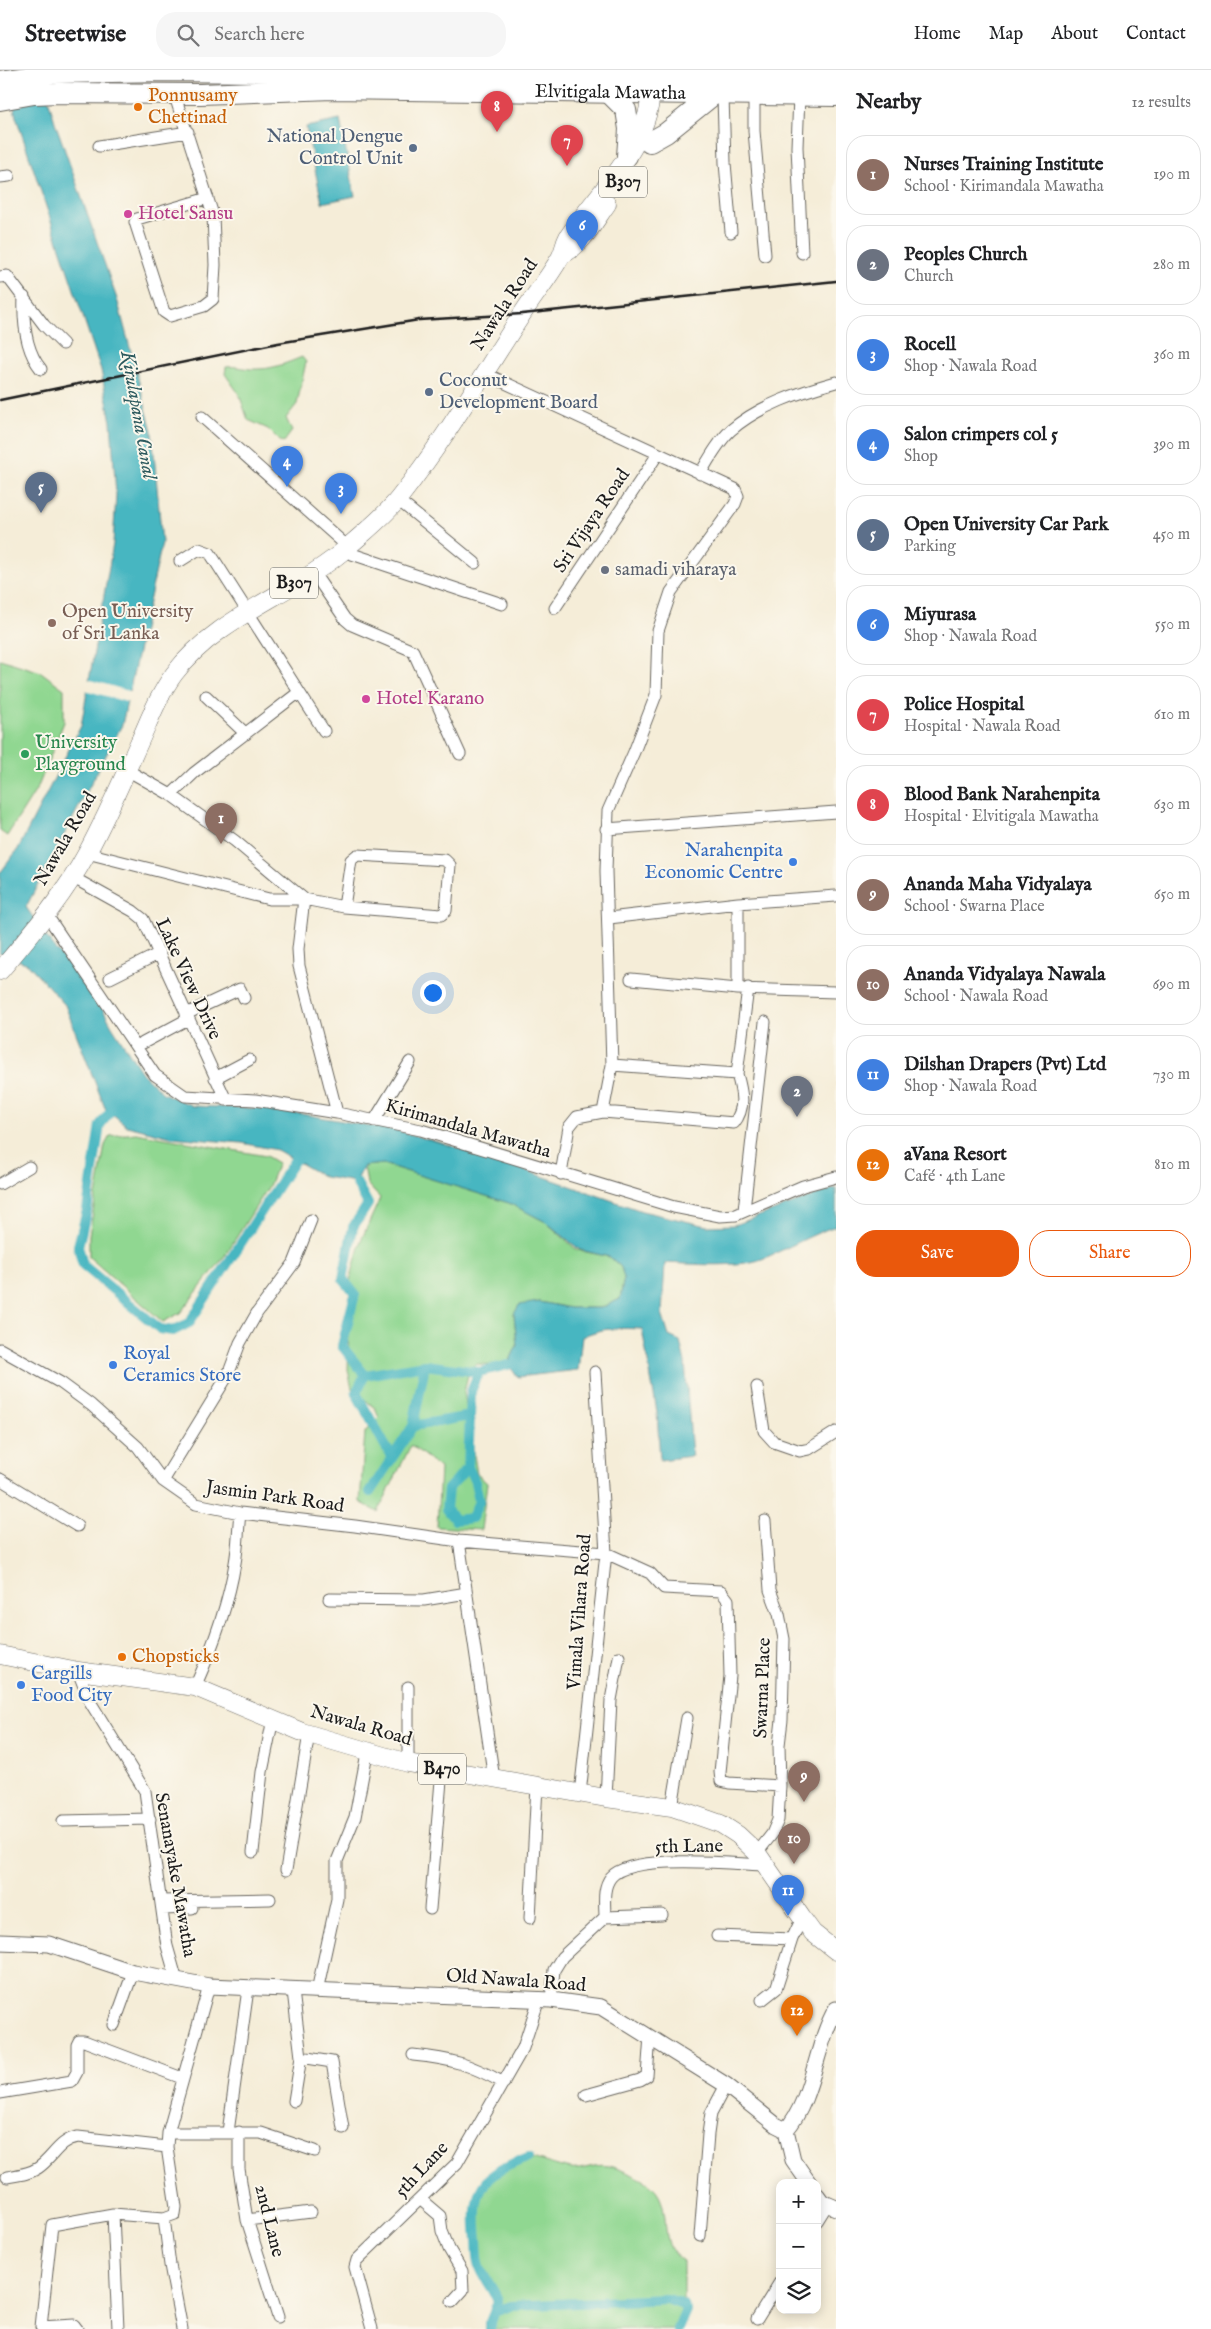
<!DOCTYPE html>
<meta charset="utf-8">
<style>
body{margin:0;font-family:"IM FELL English",serif;background:#f6f6f6;color:#202124}
.controls{position:absolute;right:15px;bottom:15px;display:grid;overflow:hidden;border-radius:10px;box-shadow:0 2px 12px #0003}
.controls button{width:45px;height:45px;display:grid;place-items:center;padding:0;border:0;border-bottom:1px solid #e0e0e0;background:#fff;color:#202124;font:25px sans-serif}
.you{position:absolute;left:432px;top:922px;width:18px;height:18px;margin:-12px;border:4px solid #fff;border-radius:50%;background:#1a73e8;box-shadow:0 0 0 8px #1a73e833}
.badge{display:grid;place-items:center;width:32px;height:32px;border-radius:50%;background:#ea580c;color:#fff;font-size:16px;font-weight:700}
.pin{position:absolute;translate:-50% -41px;filter:drop-shadow(0 1px 2px #0008)}
.pin::after{content:'';position:absolute;top:26px;width:18px;height:15px;background:inherit;clip-path:polygon(0 0,100% 0,50% 100%)}
.list{margin:0;padding:0;list-style:none}
h2{display:flex;justify-content:space-between;align-items:center;height:65px;margin:0;padding:0 20px;font-size:21px}
h2 small{font-size:16px;font-weight:400;color:#757577}
.list li{display:grid;grid-template-columns:32px 1fr auto;gap:15px;align-items:center;box-sizing:border-box;height:80px;margin:0 10px 10px;padding:0 10px;border:1px solid #e0e0e0;border-radius:20px}
.list b{display:block;font-size:19px;white-space:nowrap}
.list p{margin:0;font-size:16px;white-space:nowrap;color:#757577}
.list em{font-size:16px;font-style:normal;color:#757577}
.actions{display:flex;gap:10px;padding:15px 20px}
.actions a{flex:1;padding:11px 0;border:1px solid #ea580c;border-radius:20px;text-align:center;font-size:18px;color:#ea580c}
.actions .main{background:#ea580c;color:#fff}
.icon{flex:none;width:28px;height:28px;fill:none;stroke:currentColor;stroke-width:2;stroke-linecap:round;stroke-linejoin:round}
.map{position:relative;flex:none;width:836px;height:2259px;overflow:hidden}
header{display:flex;align-items:center;gap:30px;box-sizing:border-box;height:70px;padding:0 25px;background:#fff;border-bottom:1px solid #e0e0e0}
header strong{font-size:24px}
nav{display:flex;gap:28px;margin-inline-start:auto;font-size:18px}
.search{width:350px;height:45px;background:#f6f6f6;display:flex;align-items:center;gap:12px;box-sizing:border-box;padding:0 18px;border-radius:20px;color:#757577;font-size:19px}
main{display:flex}
aside{flex:1;background:#fff}
.map>svg:first-child{display:block}
.green{fill:#90d791;stroke:#567a56}
.water{fill:#47b6c1;stroke:#32696e}
.pier{fill:#f5edd8}
.lines{fill:none;stroke-linecap:round;stroke-linejoin:round}
.canal{stroke:#47b6c1;stroke-width:10}
.street-casing{stroke:#68655e;stroke-width:13}
.secondary-casing{stroke:#68655e;stroke-width:17}
.primary-casing{stroke:#68655e;stroke-width:19}
.highway-casing{stroke:#68655e;stroke-width:22}
.street{stroke:#fff;stroke-width:11}
.secondary{stroke:#fff;stroke-width:15}
.primary{stroke:#fff;stroke-width:18}
.highway{stroke:#fff;stroke-width:20}
.rail{stroke:#1c1c1c;stroke-width:2.5}
.food-dot{fill:#e8710a;stroke:#fbf7ec;stroke-width:2}
.service-dot{fill:#5c6f8a;stroke:#fbf7ec;stroke-width:2}
.hotel-dot{fill:#d1479c;stroke:#fbf7ec;stroke-width:2}
.worship-dot{fill:#6b7280;stroke:#fbf7ec;stroke-width:2}
.education-dot{fill:#8d6e63;stroke:#fbf7ec;stroke-width:2}
.leisure-dot{fill:#2e9e5b;stroke:#fbf7ec;stroke-width:2}
.shop-dot{fill:#3f7fe0;stroke:#fbf7ec;stroke-width:2}
.labels{text-anchor:middle;dominant-baseline:central;stroke-width:4;stroke-linejoin:round;paint-order:stroke}
.shield{fill:#fbf7ec;stroke:#5f5e5a;stroke-width:1}
.shield-label{font-size:18px;font-weight:bold;fill:#1c1c1c}
.street-label{font-size:19px;fill:#1c1c1c;stroke:#fbf7ec}
.food-label{font-size:19px;fill:#c56008;stroke:#fbf7ec;text-anchor:start}
.service-label{font-size:19px;fill:#4e5e75;stroke:#fbf7ec;text-anchor:end}
.hotel-label{font-size:19px;fill:#b23c85;stroke:#fbf7ec;text-anchor:start}
.worship-label{font-size:19px;fill:#5b616d;stroke:#fbf7ec;text-anchor:start}
.education-label{font-size:19px;fill:#785e54;stroke:#fbf7ec;text-anchor:start}
.leisure-label{font-size:19px;fill:#27864d;stroke:#fbf7ec;text-anchor:start}
.shop-label{font-size:19px;fill:#366cbe;stroke:#fbf7ec;text-anchor:start}
.water-label{font-size:20px;font-style:italic;fill:#2d5a5e;stroke:#fbf7ec}
</style>
<header>
<strong>Streetwise</strong>
<div class="search"><svg class="icon" aria-label="search" viewBox="0 0 24 24"><circle cx="10" cy="10" r="6"/><path d="M15 15l6 6"/></svg>Search here</div>
<nav><a>Home</a><a>Map</a><a>About</a><a>Contact</a></nav>
</header>
<main>
<div class="map">
<svg width="836" height="2259" viewBox="0 0 836 2259">
<rect width="100%" height="100%" fill="#fbf7ec"/>
<filter id="ink" filterUnits="userSpaceOnUse"><feTurbulence type="fractalNoise" baseFrequency=".02" numOctaves="2"/><feDisplacementMap in="SourceGraphic" scale="10" xChannelSelector="R" yChannelSelector="G"/><feConvolveMatrix kernelMatrix="1 2 1 2 8 2 1 2 1" color-interpolation-filters="sRGB"/></filter>
<filter id="wash" filterUnits="userSpaceOnUse"><feTurbulence type="fractalNoise" baseFrequency=".0096" numOctaves="4" result="noise"/><feDisplacementMap in="SourceGraphic" scale="20" xChannelSelector="R" yChannelSelector="G"/><feGaussianBlur stdDeviation="1.12" result="paint"/><feColorMatrix in="noise" values="0 0 0 0 0 0 0 0 0 0 0 0 0 0 0 0 0 1.4 0 .05"/><feComposite in="paint" operator="in"/></filter>
<g filter="url(#wash)">
<rect width="100%" height="100%" fill="#f5edd8"/>
<!-- green -->
<path class="green" d="M302 287 306 292 297 334 286 348 292 361 284 372 280 371 268 359 248 350 239 324 225 304 226 297C237 295 246 300 257 299 273 299 287 293 302 287Z
M0 589 41 602 64 619V652L38 717 7 766 0 761Z
M136 1063 266 1086 278 1093 269 1116 224 1187 180 1243 163 1252 89 1187V1165L105 1075 110 1066Z
M383 1094 509 1133 546 1152 577 1180 610 1187 621 1197 624 1208 620 1229 601 1238H570L539 1232 514 1244 517 1275 508 1295 477 1294 469 1301 464 1322 477 1404 487 1413 481 1460 437 1457 440 1398 411 1375 378 1442 360 1432 365 1362 379 1348 375 1338 352 1319 348 1300 350 1211 360 1173 380 1128 367 1114 364 1096Z
M529 2087C542 2091 556 2096 570 2099 582 2101 596 2093 608 2096 616 2097 639 2107 647 2112 678 2132 653 2174 683 2191V2235L686 2240 678 2259H490V2252L498 2231C494 2218 484 2209 480 2197 477 2189 478 2179 477 2170 472 2119 480 2105 529 2087Z"/>
<!-- water -->
<path class="water" d="M6 0H40L55 52 117 229 152 361 162 473 122 655 26 837 55 879 92 919 112 956 142 1003 163 1023 193 1036 274 1039 399 1061 473 1082 642 1141 707 1156 734 1155 836 1118V1156C810 1165 787 1179 762 1189 738 1198 691 1194 665 1193L662 1244 669 1266 680 1271 685 1292 692 1386 660 1390 657 1342 642 1259C621 1258 601 1257 582 1267L578 1300 518 1307 508 1295 517 1275 514 1244 519 1235 539 1232 570 1238H601L620 1229 624 1208 621 1197 610 1187 580 1180 546 1152 509 1133 383 1094 364 1096 356 1112 324 1107 277 1080 242 1073 171 1067 127 1056 105 1038 65 935 28 894 0 883V803L18 779 81 656 113 474 116 425 111 352 101 300 16 47Z
M340 50 355 126 322 133 306 57Z"/>
<!-- pier -->
<path class="pier" d="M87 609 132 622 130 633 85 620Z"/>
<g class="lines">
<!-- canal -->
<path class="canal" d="M118 1032 100 1055 87 1140 78 1176 83 1195 160 1259 173 1261 189 1253 302 1079
M356 1112 368 1134 353 1157 343 1209 355 1224 342 1276 365 1305 425 1295 479 1302
M365 1305 356 1323 392 1388
M413 1356 470 1346
M468 1397 448 1419 446 1439 455 1450 472 1448 479 1431 475 1412 468 1397 471 1321 479 1302 508 1295
M370 1422 413 1356 425 1295
M494 2242 498 2231C494 2218 484 2209 480 2197 477 2189 478 2179 477 2170 472 2119 480 2105 529 2087
M490 2259V2252L494 2242 511 2236 667 2229 683 2235 686 2240 678 2259"/>
</g>
</g>
<g filter="url(#ink)">
<g class="lines">
<defs>
<path id="street" d="M174 23 213 145 215 195 213 229 204 236 170 246 164 242 135 152 137 149 208 128
M723 26 725 93 731 162
M754 26V61L765 185
M799 26 797 77 802 183
M99 76 188 62
M0 107 9 106
M0 207 7 206 44 255 63 274
M24 227C23 250 25 280 41 299
M486 304 735 419 738 426 735 434 671 522 658 561 656 625 634 682 608 741 606 801 612 995 737 1004C742 1022 746 1038 734 1053L603 1042 612 995
M202 347 348 477
M700 404C709 389 718 372 731 360 760 335 800 322 836 312
M398 430 475 493
M343 481 502 534
M180 491 199 479 210 483 324 661
M313 502 345 549 352 555 413 581 460 684
M555 538 658 384
M206 626 246 664
M127 700 171 725 235 771 304 829 298 879 299 896 337 1043 421 1060 674 1137 720 1146 736 1145 803 1116 836 1107
M171 725 194 703 298 623
M606 759 836 742
M87 783 269 829H304L344 837 441 845 446 841 450 795 445 790 357 785 351 790 344 837
M72 807 133 841 143 849 226 1030
M738 833V919
M46 844 155 1005 185 1026 255 1030 337 1043
M609 848 738 833 836 826
M110 908 160 883
M631 909 738 919 836 922
M186 944 240 919 244 928
M143 973 188 949
M737 1004 748 918
M215 1008 249 990
M374 1051 410 992
M561 1104 569 1057 577 1047 603 1042
M0 1114 29 1097
M744 1140 765 952
M0 1279 61 1313 91 1335 138 1377 163 1411 196 1434 240 1443 355 1456 459 1471 606 1483 650 1503 664 1518 721 1521 728 1530 730 1606 720 1702 721 1711 729 1713 780 1716
M757 1317 764 1361 774 1372 800 1381 809 1379 836 1362
M0 1409 77 1456
M163 1411 228 1305 240 1273 257 1243 294 1193 311 1150
M459 1471 494 1709
M329 1529 424 1530 467 1523
M78 1601 89 1630 145 1721 167 1876 177 1911
M195 1617C211 1581 229 1532 235 1493 238 1477 238 1460 240 1443
M408 1617V1693
M580 1724 606 1483 595 1302
M606 1728 611 1630 619 1587
M672 1737 687 1648
M63 1751 150 1749
M253 1782 262 1702 273 1649
M757 1783 772 1764 778 1750 780 1716 779 1675 782 1650 784 1569 779 1544 770 1520 765 1451
M286 1800 309 1664
M161 1831 270 1829
M162 1839 192 1838
M430 1839 442 1699
M605 1847 662 1845
M530 1848 537 1716
M717 1866 792 1869 802 1848
M293 1921 301 1987 294 2031
M317 1921 337 1829V1791L355 1747 367 1683
M551 1930 554 1900 562 1887 605 1847C605 1834 602 1818 611 1807 631 1783 735 1794 765 1795
M762 1930 776 1919 792 1869
M114 1955 133 1902
M413 1985C453 1989 469 1994 504 2013
M301 1987 332 1992 343 2058
M0 2023 72 2011 77 2002V1975L79 1971H84L182 2008
M586 2025 640 2010 647 2006 650 1966
M228 2062 248 1919
M239 2062V2099L247 2150 278 2247
M168 2063H261L315 2081
M7 2107C18 2105 29 2104 38 2098 53 2088 59 2070 78 2067L167 2077
M420 2129 440 2146 442 2161 449 2179 462 2201 463 2220 452 2232
M113 2144 118 2259
M247 2150 311 2142
M817 2151 827 2135
M700 2166 708 2064 711 2043 726 2015
M757 2249 780 2212
M77 2259 74 2255 41 2257 52 2155 113 2144 164 2148
M182 2259 170 2195 164 2148 175 2144 176 2137 167 2077 168 2063 209 1916
M372 2259 355 2197 357 2190 457 2093 523 1978 539 1929"/>
<path id="secondary" d="M0 1872 49 1874 133 1902 209 1916 551 1930 601 1937 726 2015 776 2055 786 2060 793 2090 809 2113
M786 2060C814 2028 815 1975 836 1939
M817 2125 822 2132 836 2138"/>
<path id="primary" d="M562 185C583 174 594 152 607 134
M0 901C31 864 64 826 87 783 106 748 122 711 138 675 149 651 158 626 174 604 219 544 296 524 350 475 367 460 386 445 399 428 444 371 480 309 519 249 532 228 548 209 560 188 564 181 564 174 568 167 599 119 655 73 651 10
M0 1585 78 1601 195 1617 302 1662 408 1693 606 1728 672 1737 704 1748 721 1754 738 1765 757 1783 802 1848 813 1863 836 1881"/>
<g id="highway">
<path d="M0 11 55 3 166 1 836 8"/>
<path d="M610 24 626 40 629 59 627 86"/>
<path id="s1" d="M0 30 34 24 58 23 200 24 332 19 836 26"/>
<path d="M650 72 666 63 712 26"/>
</g>
</defs>
<!-- street casing -->
<use href="#street" class="street-casing"/>
<!-- secondary casing -->
<use href="#secondary" class="secondary-casing"/>
<!-- primary casing -->
<use href="#primary" class="primary-casing"/>
<!-- highway casing -->
<use href="#highway" class="highway-casing"/>
<!-- street -->
<use href="#street" class="street"/>
<!-- secondary -->
<use href="#secondary" class="secondary"/>
<!-- primary -->
<use href="#primary" class="primary"/>
<!-- highway -->
<use href="#highway" class="highway"/>
<!-- rail -->
<path class="rail" d="M0 330 278 273 419 250 522 244 836 211"/>
</g>
</g>
<!-- markers -->
<g class="food-dot">
<circle cx="138" cy="37" r="5"/>
<circle cx="122" cy="1587" r="5"/>
</g>
<g class="service-dot">
<circle cx="413" cy="78" r="5"/>
<circle cx="429" cy="322" r="5"/>
</g>
<g class="hotel-dot">
<circle cx="128" cy="144" r="5"/>
<circle cx="366" cy="629" r="5"/>
</g>
<circle class="worship-dot" cx="605" cy="500" r="5"/>
<circle class="education-dot" cx="52" cy="553" r="5"/>
<circle class="leisure-dot" cx="25" cy="684" r="5"/>
<g class="shop-dot">
<circle cx="793" cy="792" r="5"/>
<circle cx="113" cy="1295" r="5"/>
<circle cx="21" cy="1615" r="5"/>
</g>
<g class="labels">
<!-- shield labels -->
<g class="shield">
<rect x="599" y="96.5" width="48" height="31" rx="4"/>
<rect x="270" y="497.5" width="48" height="31" rx="4"/>
<rect x="418" y="1683.5" width="48" height="31" rx="4"/>
</g>
<g class="shield-label">
<text x="623" y="112">B307</text>
<text x="294" y="513">B307</text>
<text x="442" y="1699">B470</text>
</g>
<!-- street labels -->
<g class="street-label">
<text stroke="none"><textPath href="#s1" startOffset="611">Elvitigala Mawatha</textPath></text>
<text transform="translate(505 235) rotate(-57)">Nawala Road</text>
<text transform="translate(592 451) rotate(-56)">Sri Vijaya Road</text>
<text transform="translate(66 769) rotate(-60)">Nawala Road</text>
<text transform="translate(188 909) rotate(65)">Lake View Drive</text>
<text transform="translate(468 1059) rotate(16)">Kirimandala Mawatha</text>
<text transform="translate(275 1427) rotate(8)">Jasmin Park Road</text>
<text transform="translate(580 1542) rotate(-86)">Vimala Vihara Road</text>
<text transform="translate(763 1618) rotate(-88)">Swarna Place</text>
<text transform="translate(361 1656) rotate(16)">Nawala Road</text>
<text transform="translate(689 1777) rotate(-1)">5th Lane</text>
<text transform="translate(175 1805) rotate(80)">Senanayake Mawatha</text>
<text transform="translate(516 1911) rotate(4)">Old Nawala Road</text>
<text transform="translate(422 2100) rotate(-47)">5th Lane</text>
<text transform="translate(269 2151) rotate(76)">2nd Lane</text>
</g>
<!-- food labels -->
<g class="food-label">
<text x="148" y="26">Ponnusamy<tspan x="148" dy="22">Chettinad</tspan></text>
<text x="132" y="1587">Chopsticks</text>
</g>
<!-- service labels -->
<g class="service-label">
<text x="403" y="67">National Dengue<tspan x="403" dy="22">Control Unit</tspan></text>
<text x="439" y="311" text-anchor="start">Coconut<tspan x="439" dy="22">Development Board</tspan></text>
</g>
<!-- hotel labels -->
<g class="hotel-label">
<text x="138" y="144">Hotel Sansu</text>
<text x="376" y="629">Hotel Karano</text>
</g>
<!-- worship labels -->
<g class="worship-label">
<text x="615" y="500">samadi viharaya</text>
</g>
<!-- education labels -->
<g class="education-label">
<text x="62" y="542">Open University<tspan x="62" dy="22">of Sri Lanka</tspan></text>
</g>
<!-- leisure labels -->
<g class="leisure-label">
<text x="35" y="673">University<tspan x="35" dy="22">Playground</tspan></text>
</g>
<!-- shop labels -->
<g class="shop-label">
<text x="783" y="781" text-anchor="end">Narahenpita<tspan x="783" dy="22">Economic Centre</tspan></text>
<text x="123" y="1284">Royal<tspan x="123" dy="22">Ceramics Store</tspan></text>
<text x="31" y="1604">Cargills<tspan x="31" dy="22">Food City</tspan></text>
</g>
<!-- water labels -->
<g class="water-label">
<text transform="translate(138 345) rotate(80)">Kirulapana Canal</text>
</g>
</g>
</svg>
<div class="controls">
<button>+</button>
<button>−</button>
<button><svg class="icon" aria-label="layers" viewBox="0 0 24 24"><path d="M12 4l9 5-9 5-9-5zM3 14l9 5 9-5"/></svg></button>
</div>
<div class="you"></div>
<div class="pin badge" style="left:221px;top:774px;background:#8d6e63">1</div>
<div class="pin badge" style="left:797px;top:1047px;background:#6b7280">2</div>
<div class="pin badge" style="left:341px;top:444px;background:#3f7fe0">3</div>
<div class="pin badge" style="left:287px;top:417px;background:#3f7fe0">4</div>
<div class="pin badge" style="left:41px;top:443px;background:#5c6f8a">5</div>
<div class="pin badge" style="left:582px;top:181px;background:#3f7fe0">6</div>
<div class="pin badge" style="left:567px;top:96px;background:#e0444e">7</div>
<div class="pin badge" style="left:497px;top:62px;background:#e0444e">8</div>
<div class="pin badge" style="left:804px;top:1732px;background:#8d6e63">9</div>
<div class="pin badge" style="left:794px;top:1794px;background:#8d6e63">10</div>
<div class="pin badge" style="left:788px;top:1846px;background:#3f7fe0">11</div>
<div class="pin badge" style="left:797px;top:1966px;background:#e8710a">12</div>
</div>
<aside>
<h2>Nearby<small>12 results</small></h2>
<ul class="list">
<li><span class="badge" style="background:#8d6e63">1</span><div><b>Nurses Training Institute</b><p>School · Kirimandala Mawatha</p></div><em>190 m</em></li>
<li><span class="badge" style="background:#6b7280">2</span><div><b>Peoples Church</b><p>Church</p></div><em>280 m</em></li>
<li><span class="badge" style="background:#3f7fe0">3</span><div><b>Rocell</b><p>Shop · Nawala Road</p></div><em>360 m</em></li>
<li><span class="badge" style="background:#3f7fe0">4</span><div><b>Salon crimpers col 5</b><p>Shop</p></div><em>390 m</em></li>
<li><span class="badge" style="background:#5c6f8a">5</span><div><b>Open University Car Park</b><p>Parking</p></div><em>450 m</em></li>
<li><span class="badge" style="background:#3f7fe0">6</span><div><b>Miyurasa</b><p>Shop · Nawala Road</p></div><em>550 m</em></li>
<li><span class="badge" style="background:#e0444e">7</span><div><b>Police Hospital</b><p>Hospital · Nawala Road</p></div><em>610 m</em></li>
<li><span class="badge" style="background:#e0444e">8</span><div><b>Blood Bank Narahenpita</b><p>Hospital · Elvitigala Mawatha</p></div><em>630 m</em></li>
<li><span class="badge" style="background:#8d6e63">9</span><div><b>Ananda Maha Vidyalaya</b><p>School · Swarna Place</p></div><em>650 m</em></li>
<li><span class="badge" style="background:#8d6e63">10</span><div><b>Ananda Vidyalaya Nawala</b><p>School · Nawala Road</p></div><em>690 m</em></li>
<li><span class="badge" style="background:#3f7fe0">11</span><div><b>Dilshan Drapers (Pvt) Ltd</b><p>Shop · Nawala Road</p></div><em>730 m</em></li>
<li><span class="badge" style="background:#e8710a">12</span><div><b>aVana Resort</b><p>Café · 4th Lane</p></div><em>810 m</em></li>
</ul>
<div class="actions"><a class="main">Save</a><a>Share</a></div>
</aside>
</main>
